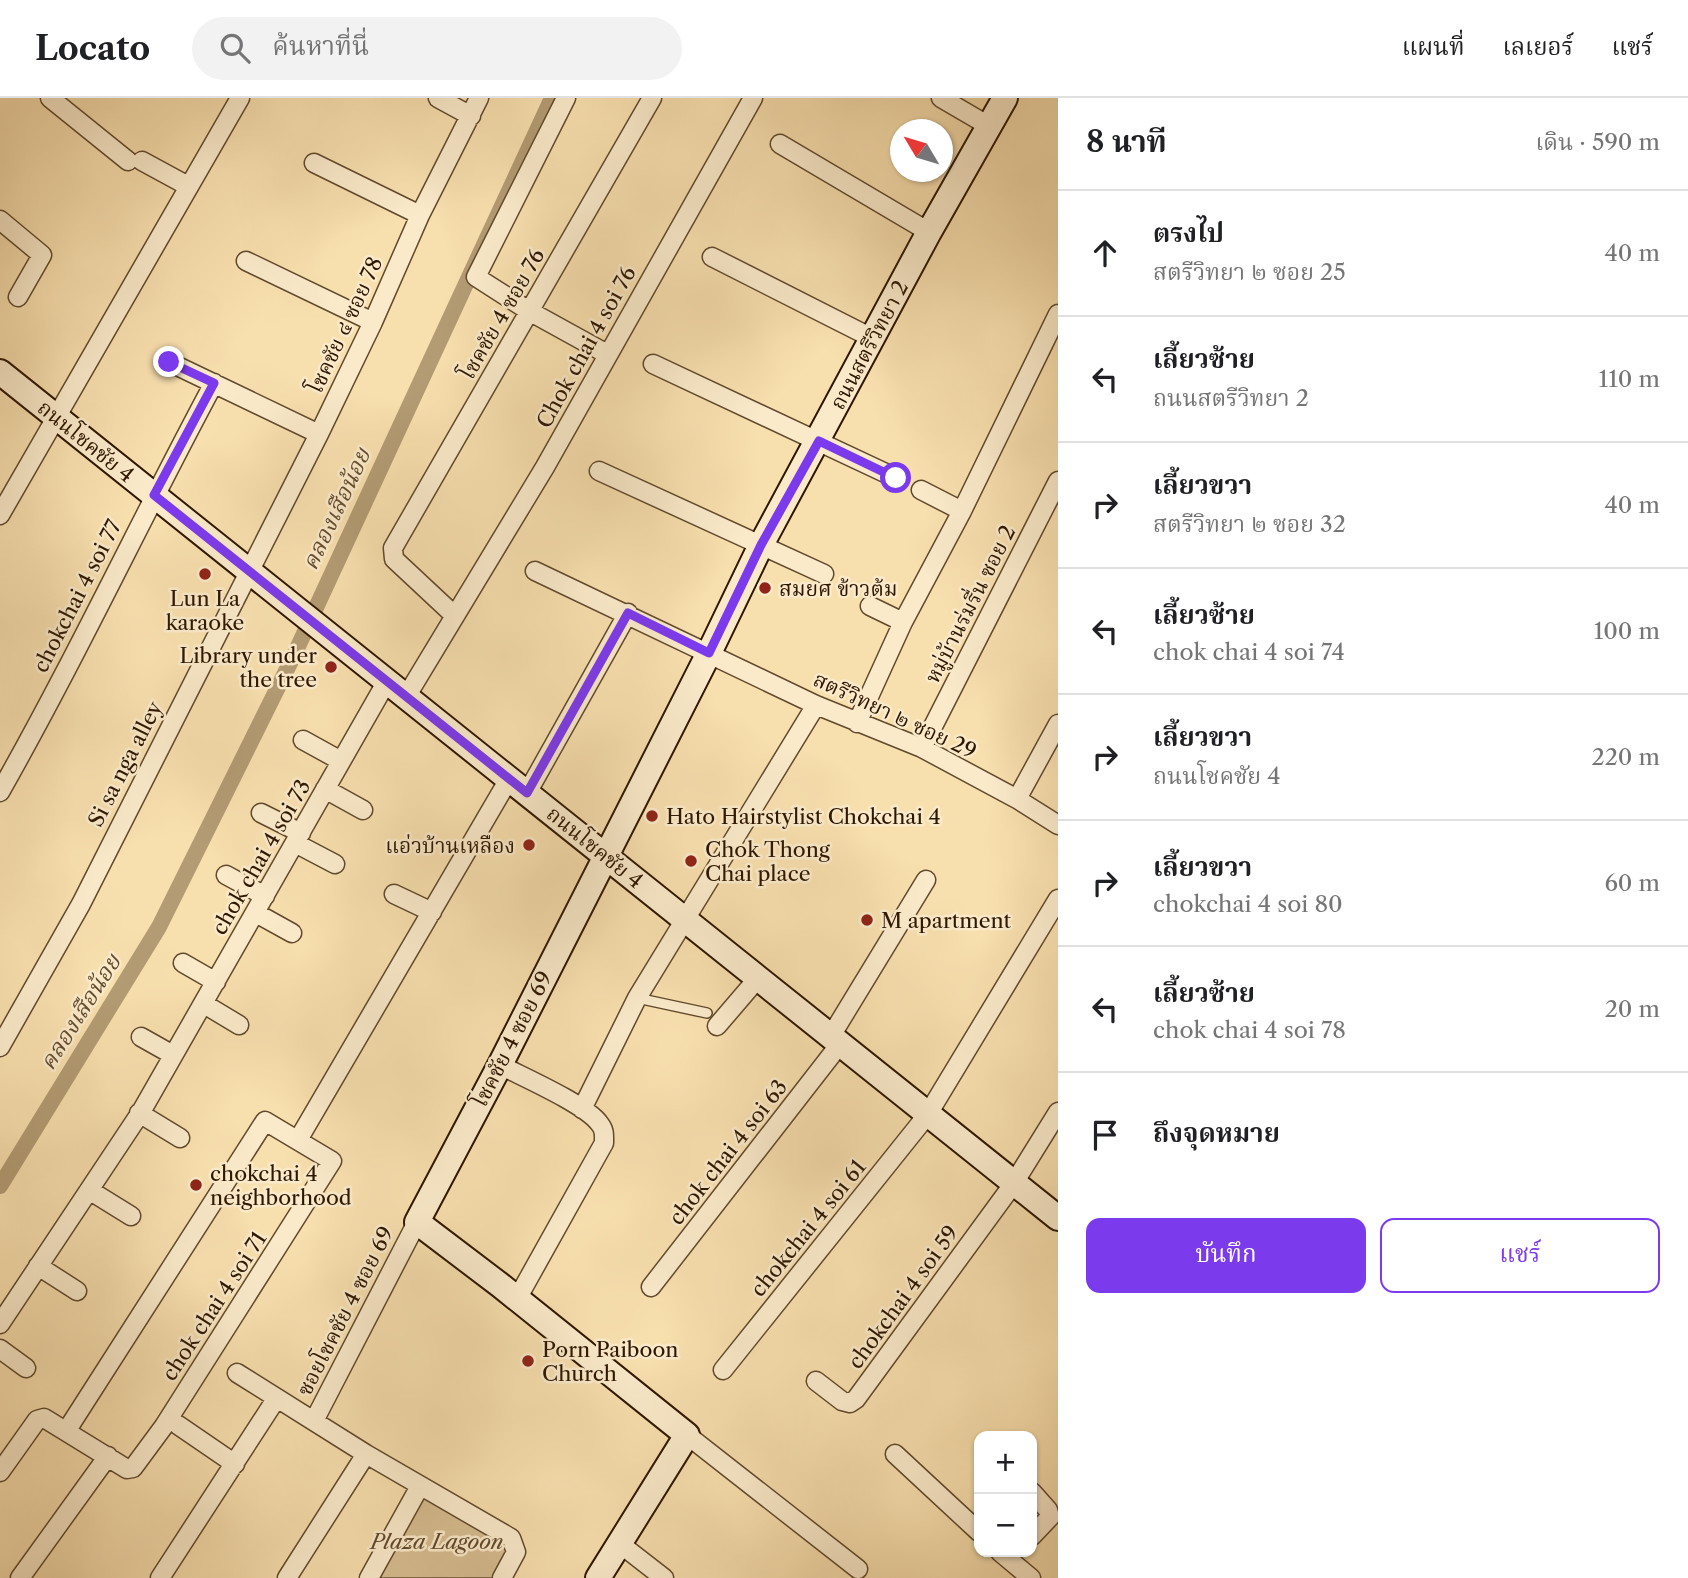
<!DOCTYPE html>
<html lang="th">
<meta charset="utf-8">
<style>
body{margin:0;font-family:"Libre Caslon Text","Noto Serif Thai",serif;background:#f2f2f2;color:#202124}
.controls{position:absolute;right:21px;bottom:21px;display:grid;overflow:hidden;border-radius:14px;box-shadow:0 2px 5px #0004}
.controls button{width:63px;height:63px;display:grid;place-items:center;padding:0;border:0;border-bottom:2px solid #e0e0e0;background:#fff;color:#202124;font:35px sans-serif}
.compass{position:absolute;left:890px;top:21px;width:63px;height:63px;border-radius:50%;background:#fff;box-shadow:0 2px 5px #0004;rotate:308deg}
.stop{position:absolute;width:21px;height:21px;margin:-16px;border:5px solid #7c3aed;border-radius:50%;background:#fff}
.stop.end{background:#7c3aed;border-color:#fff;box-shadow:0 2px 7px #0008}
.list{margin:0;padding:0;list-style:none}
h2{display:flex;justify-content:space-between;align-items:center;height:91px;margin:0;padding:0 28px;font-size:30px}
h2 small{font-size:23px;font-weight:400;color:#757577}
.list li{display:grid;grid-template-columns:46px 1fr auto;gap:21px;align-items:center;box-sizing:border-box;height:126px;padding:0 28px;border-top:2px solid #e0e0e0}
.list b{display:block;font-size:26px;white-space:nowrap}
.list p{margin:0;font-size:23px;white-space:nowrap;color:#757577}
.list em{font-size:23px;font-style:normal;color:#757577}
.actions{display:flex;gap:14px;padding:21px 28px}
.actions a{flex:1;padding:16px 0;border:2px solid #7c3aed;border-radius:14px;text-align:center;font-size:24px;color:#7c3aed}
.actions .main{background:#7c3aed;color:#fff}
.icon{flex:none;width:38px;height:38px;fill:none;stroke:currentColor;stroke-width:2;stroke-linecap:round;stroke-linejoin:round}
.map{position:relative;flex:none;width:1058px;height:1480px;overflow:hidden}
header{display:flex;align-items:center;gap:42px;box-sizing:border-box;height:98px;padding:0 35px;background:#fff;border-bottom:2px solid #e0e0e0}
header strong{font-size:33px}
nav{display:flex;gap:38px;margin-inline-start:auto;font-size:24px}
.search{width:490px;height:63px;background:#f2f2f2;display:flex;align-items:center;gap:18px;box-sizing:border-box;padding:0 24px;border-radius:38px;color:#757577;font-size:26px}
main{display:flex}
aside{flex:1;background:#fff}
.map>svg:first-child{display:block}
.green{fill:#d6bd90;stroke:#826a48;stroke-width:2}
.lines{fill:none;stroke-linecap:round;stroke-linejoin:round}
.canal{stroke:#b39b73;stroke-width:16}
.lane-casing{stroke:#60492c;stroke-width:12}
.street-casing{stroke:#60492c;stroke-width:21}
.secondary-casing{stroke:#2e1700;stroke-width:28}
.lane{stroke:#faeaca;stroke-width:9}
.street{stroke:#faeaca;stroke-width:18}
.secondary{stroke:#faeaca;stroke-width:24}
.route{stroke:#7c3aed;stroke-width:9}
.poi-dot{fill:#8f2418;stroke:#faeaca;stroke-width:2.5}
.labels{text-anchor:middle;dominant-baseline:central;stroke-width:5;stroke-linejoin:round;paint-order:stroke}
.street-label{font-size:21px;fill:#2e1700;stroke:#faeaca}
.poi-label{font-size:21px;fill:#2e1700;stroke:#faeaca;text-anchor:start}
.park-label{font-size:21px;font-style:italic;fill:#60492b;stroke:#faeaca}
.water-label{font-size:23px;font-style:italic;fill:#634c2e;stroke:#faeaca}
</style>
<header>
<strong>Locato</strong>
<div class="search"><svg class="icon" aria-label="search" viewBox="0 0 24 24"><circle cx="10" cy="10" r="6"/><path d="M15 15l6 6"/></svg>ค้นหาที่นี่</div>
<nav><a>แผนที่</a><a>เลเยอร์</a><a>แชร์</a></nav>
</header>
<main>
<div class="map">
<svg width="1058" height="1480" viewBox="0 0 1058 1480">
<rect width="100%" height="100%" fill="#f8dfae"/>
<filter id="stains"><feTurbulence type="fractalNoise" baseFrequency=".00286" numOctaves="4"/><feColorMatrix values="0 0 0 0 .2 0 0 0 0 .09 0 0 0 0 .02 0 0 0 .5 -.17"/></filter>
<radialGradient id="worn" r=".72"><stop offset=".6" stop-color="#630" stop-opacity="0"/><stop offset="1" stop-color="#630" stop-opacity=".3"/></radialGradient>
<!-- green -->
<path class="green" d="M420 1399H430L517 1453 502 1480H373Z"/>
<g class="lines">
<!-- canal -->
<path class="canal" d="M0 1088 159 829 295 555 552 0"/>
<defs>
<path id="lane" d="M637 900 707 915"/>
<path id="street" d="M50 0 128 63
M438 0 471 18
M566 0 476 179 529 213 607 256
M941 0 989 28
M780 46 929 134
M142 63 188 88
M314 65 420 117
M0 122 42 157 18 199
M712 159 872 240
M246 163 373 224
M169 264 319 336
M653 266 896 380
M599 373 824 476
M921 392 962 413
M0 417 240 0
M535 473 816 607 922 650 1017 701 1058 727
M870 508 903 524
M455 518 394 461 393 450 652 0
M406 599 545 369 753 0
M857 625 903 524 962 413 1058 216
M303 642 341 663
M922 650 1058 383
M325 691 363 712
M0 694C76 560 141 421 214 285
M527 695 628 515
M1017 701 1058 626
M261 715 301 735
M295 745 335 766
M226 777 265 798
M394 796 432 814
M256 815 292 835
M183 865 216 884
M204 906 239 927
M717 928 758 880
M831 938 926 782
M141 939 173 957
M0 949 81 806 319 336 373 224 420 117 479 0
M500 967C523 979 585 1006 599 1025 605 1032 604 1037 604 1045L517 1201
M582 1011 637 900 816 607
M139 1015 180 1040
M298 1042 509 681
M89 1092 131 1118
M38 1168 77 1193
M651 1189 840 946
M0 1226 141 1014 387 583
M0 1251 26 1270
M723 1272 928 1016 1058 801
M237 1275 366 1356 511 1440 516 1454 502 1480
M816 1283 842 1303 850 1305 856 1301 1014 1085 1058 1014
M314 1323 417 1124
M178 1327 235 1366
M687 1337 858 1471
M895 1356 979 1434
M0 1374 37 1322 44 1320 127 1371 133 1370 164 1328 332 1063 265 1023 67 1332
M1032 1394 1048 1412 1050 1419 1032 1438
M619 1445 664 1480
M1000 1454 1031 1480
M20 1480 108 1358
M160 1480 276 1301
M287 1480 366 1356
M369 1480 420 1388"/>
<path id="secondary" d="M0 274 1058 1120
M598 1480 687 1337 500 1187 417 1124 500 967 709 555 761 447 929 134 1005 0"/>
</defs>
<!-- lane casing -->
<use href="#lane" class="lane-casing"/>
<!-- street casing -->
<use href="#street" class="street-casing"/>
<!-- secondary casing -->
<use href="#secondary" class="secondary-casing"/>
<!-- lane -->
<use href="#lane" class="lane"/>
<!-- street -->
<use href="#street" class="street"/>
<!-- secondary -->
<use href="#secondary" class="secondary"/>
</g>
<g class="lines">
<!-- route -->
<path class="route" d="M169 264 214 285 154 397 527 695 628 515 709 555 761 447 819 343 896 380"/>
</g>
<!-- markers -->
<g class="poi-dot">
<circle cx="205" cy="476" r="7"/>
<circle cx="765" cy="490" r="7"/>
<circle cx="331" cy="569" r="7"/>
<circle cx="652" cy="718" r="7"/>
<circle cx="529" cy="747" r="7"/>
<circle cx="691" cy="763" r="7"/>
<circle cx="867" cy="822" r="7"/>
<circle cx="196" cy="1087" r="7"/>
<circle cx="528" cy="1263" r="7"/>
</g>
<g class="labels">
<!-- street labels -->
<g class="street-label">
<text transform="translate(502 216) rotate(-60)">โชคชัย 4 ซอย 76</text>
<text transform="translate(345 227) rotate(-65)">โชคชัย ๔ ซอย 78</text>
<text transform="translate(869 247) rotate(-62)">ถนนสตรีวิทยา 2</text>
<text transform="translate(586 249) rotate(-61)">Chok chai 4 soi 76</text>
<text transform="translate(86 343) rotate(39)">ถนนโชคชัย 4</text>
<text transform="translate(77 498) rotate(-63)">chokchai 4 soi 77</text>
<text transform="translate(970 506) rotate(-63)">หมู่บ้านร่มรื่น ซอย 2</text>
<text transform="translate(895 617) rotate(25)">สตรีวิทยา ๒ ซอย 29</text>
<text transform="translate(125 666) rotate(-63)">Si sa nga alley</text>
<text transform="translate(595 749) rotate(39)">ถนนโชคชัย 4</text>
<text transform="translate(261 759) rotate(-60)">chok chai 4 soi 73</text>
<text transform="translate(512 941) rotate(-63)">โชคชัย 4 ซอย 69</text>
<text transform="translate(728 1054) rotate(-52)">chok chai 4 soi 63</text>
<text transform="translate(808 1130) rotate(-51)">chokchai 4 soi 61</text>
<text transform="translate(903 1199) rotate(-54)">chokchai 4 soi 59</text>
<text transform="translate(214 1208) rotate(-57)">chok chai 4 soi 71</text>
<text transform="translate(345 1213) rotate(-63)">ซอยโชคชัย 4 ซอย 69</text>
</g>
<!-- poi labels -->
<g class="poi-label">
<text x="779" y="490">สมยศ ข้าวต้ม</text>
<text x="205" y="500" text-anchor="middle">Lun La<tspan x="205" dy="24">karaoke</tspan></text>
<text x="317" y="557" text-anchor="end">Library under<tspan x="317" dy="24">the tree</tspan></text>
<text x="666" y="718">Hato Hairstylist Chokchai 4</text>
<text x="515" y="747" text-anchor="end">แอ่วบ้านเหลือง</text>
<text x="705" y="751">Chok Thong<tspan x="705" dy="24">Chai place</tspan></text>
<text x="881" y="822">M apartment</text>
<text x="210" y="1075">chokchai 4<tspan x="210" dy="24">neighborhood</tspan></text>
<text x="542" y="1251">Porn Paiboon<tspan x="542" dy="24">Church</tspan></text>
</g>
<!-- park labels -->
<g class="park-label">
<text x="437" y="1443">Plaza Lagoon</text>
</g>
<!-- water labels -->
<g class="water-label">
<text transform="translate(336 411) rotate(-65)">คลองเสือน้อย</text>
<text transform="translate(80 914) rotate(-58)">คลองเสือน้อย</text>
</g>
</g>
<rect width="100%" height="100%" filter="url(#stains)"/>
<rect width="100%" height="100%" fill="url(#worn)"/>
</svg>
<div class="controls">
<button>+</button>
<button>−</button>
</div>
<svg class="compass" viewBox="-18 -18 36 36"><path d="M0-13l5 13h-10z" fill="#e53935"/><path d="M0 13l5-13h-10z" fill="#757577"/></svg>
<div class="stop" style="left:896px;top:380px"></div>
<div class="stop end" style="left:169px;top:264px"></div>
</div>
<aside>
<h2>8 นาที<small>เดิน · 590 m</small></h2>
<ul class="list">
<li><svg class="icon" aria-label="ahead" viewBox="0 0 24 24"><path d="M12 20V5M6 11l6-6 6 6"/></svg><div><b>ตรงไป</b><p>สตรีวิทยา ๒ ซอย 25</p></div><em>40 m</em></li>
<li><svg class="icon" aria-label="left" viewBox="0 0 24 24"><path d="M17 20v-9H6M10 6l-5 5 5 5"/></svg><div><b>เลี้ยวซ้าย</b><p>ถนนสตรีวิทยา 2</p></div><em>110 m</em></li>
<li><svg class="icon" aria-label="right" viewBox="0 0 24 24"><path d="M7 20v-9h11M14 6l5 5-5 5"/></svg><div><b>เลี้ยวขวา</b><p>สตรีวิทยา ๒ ซอย 32</p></div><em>40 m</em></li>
<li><svg class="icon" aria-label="left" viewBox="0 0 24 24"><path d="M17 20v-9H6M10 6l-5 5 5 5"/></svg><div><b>เลี้ยวซ้าย</b><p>chok chai 4 soi 74</p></div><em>100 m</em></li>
<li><svg class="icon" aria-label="right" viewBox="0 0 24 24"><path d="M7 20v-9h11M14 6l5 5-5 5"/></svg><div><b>เลี้ยวขวา</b><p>ถนนโชคชัย 4</p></div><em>220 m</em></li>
<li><svg class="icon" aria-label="right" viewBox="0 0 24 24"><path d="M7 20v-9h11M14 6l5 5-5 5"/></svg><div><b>เลี้ยวขวา</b><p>chokchai 4 soi 80</p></div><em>60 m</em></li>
<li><svg class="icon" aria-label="left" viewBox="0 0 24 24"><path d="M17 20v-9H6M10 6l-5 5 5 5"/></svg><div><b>เลี้ยวซ้าย</b><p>chok chai 4 soi 78</p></div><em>20 m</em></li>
<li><svg class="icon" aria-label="arrive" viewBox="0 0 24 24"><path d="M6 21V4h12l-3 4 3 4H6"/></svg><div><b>ถึงจุดหมาย</b></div></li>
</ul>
<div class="actions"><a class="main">บันทึก</a><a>แชร์</a></div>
</aside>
</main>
